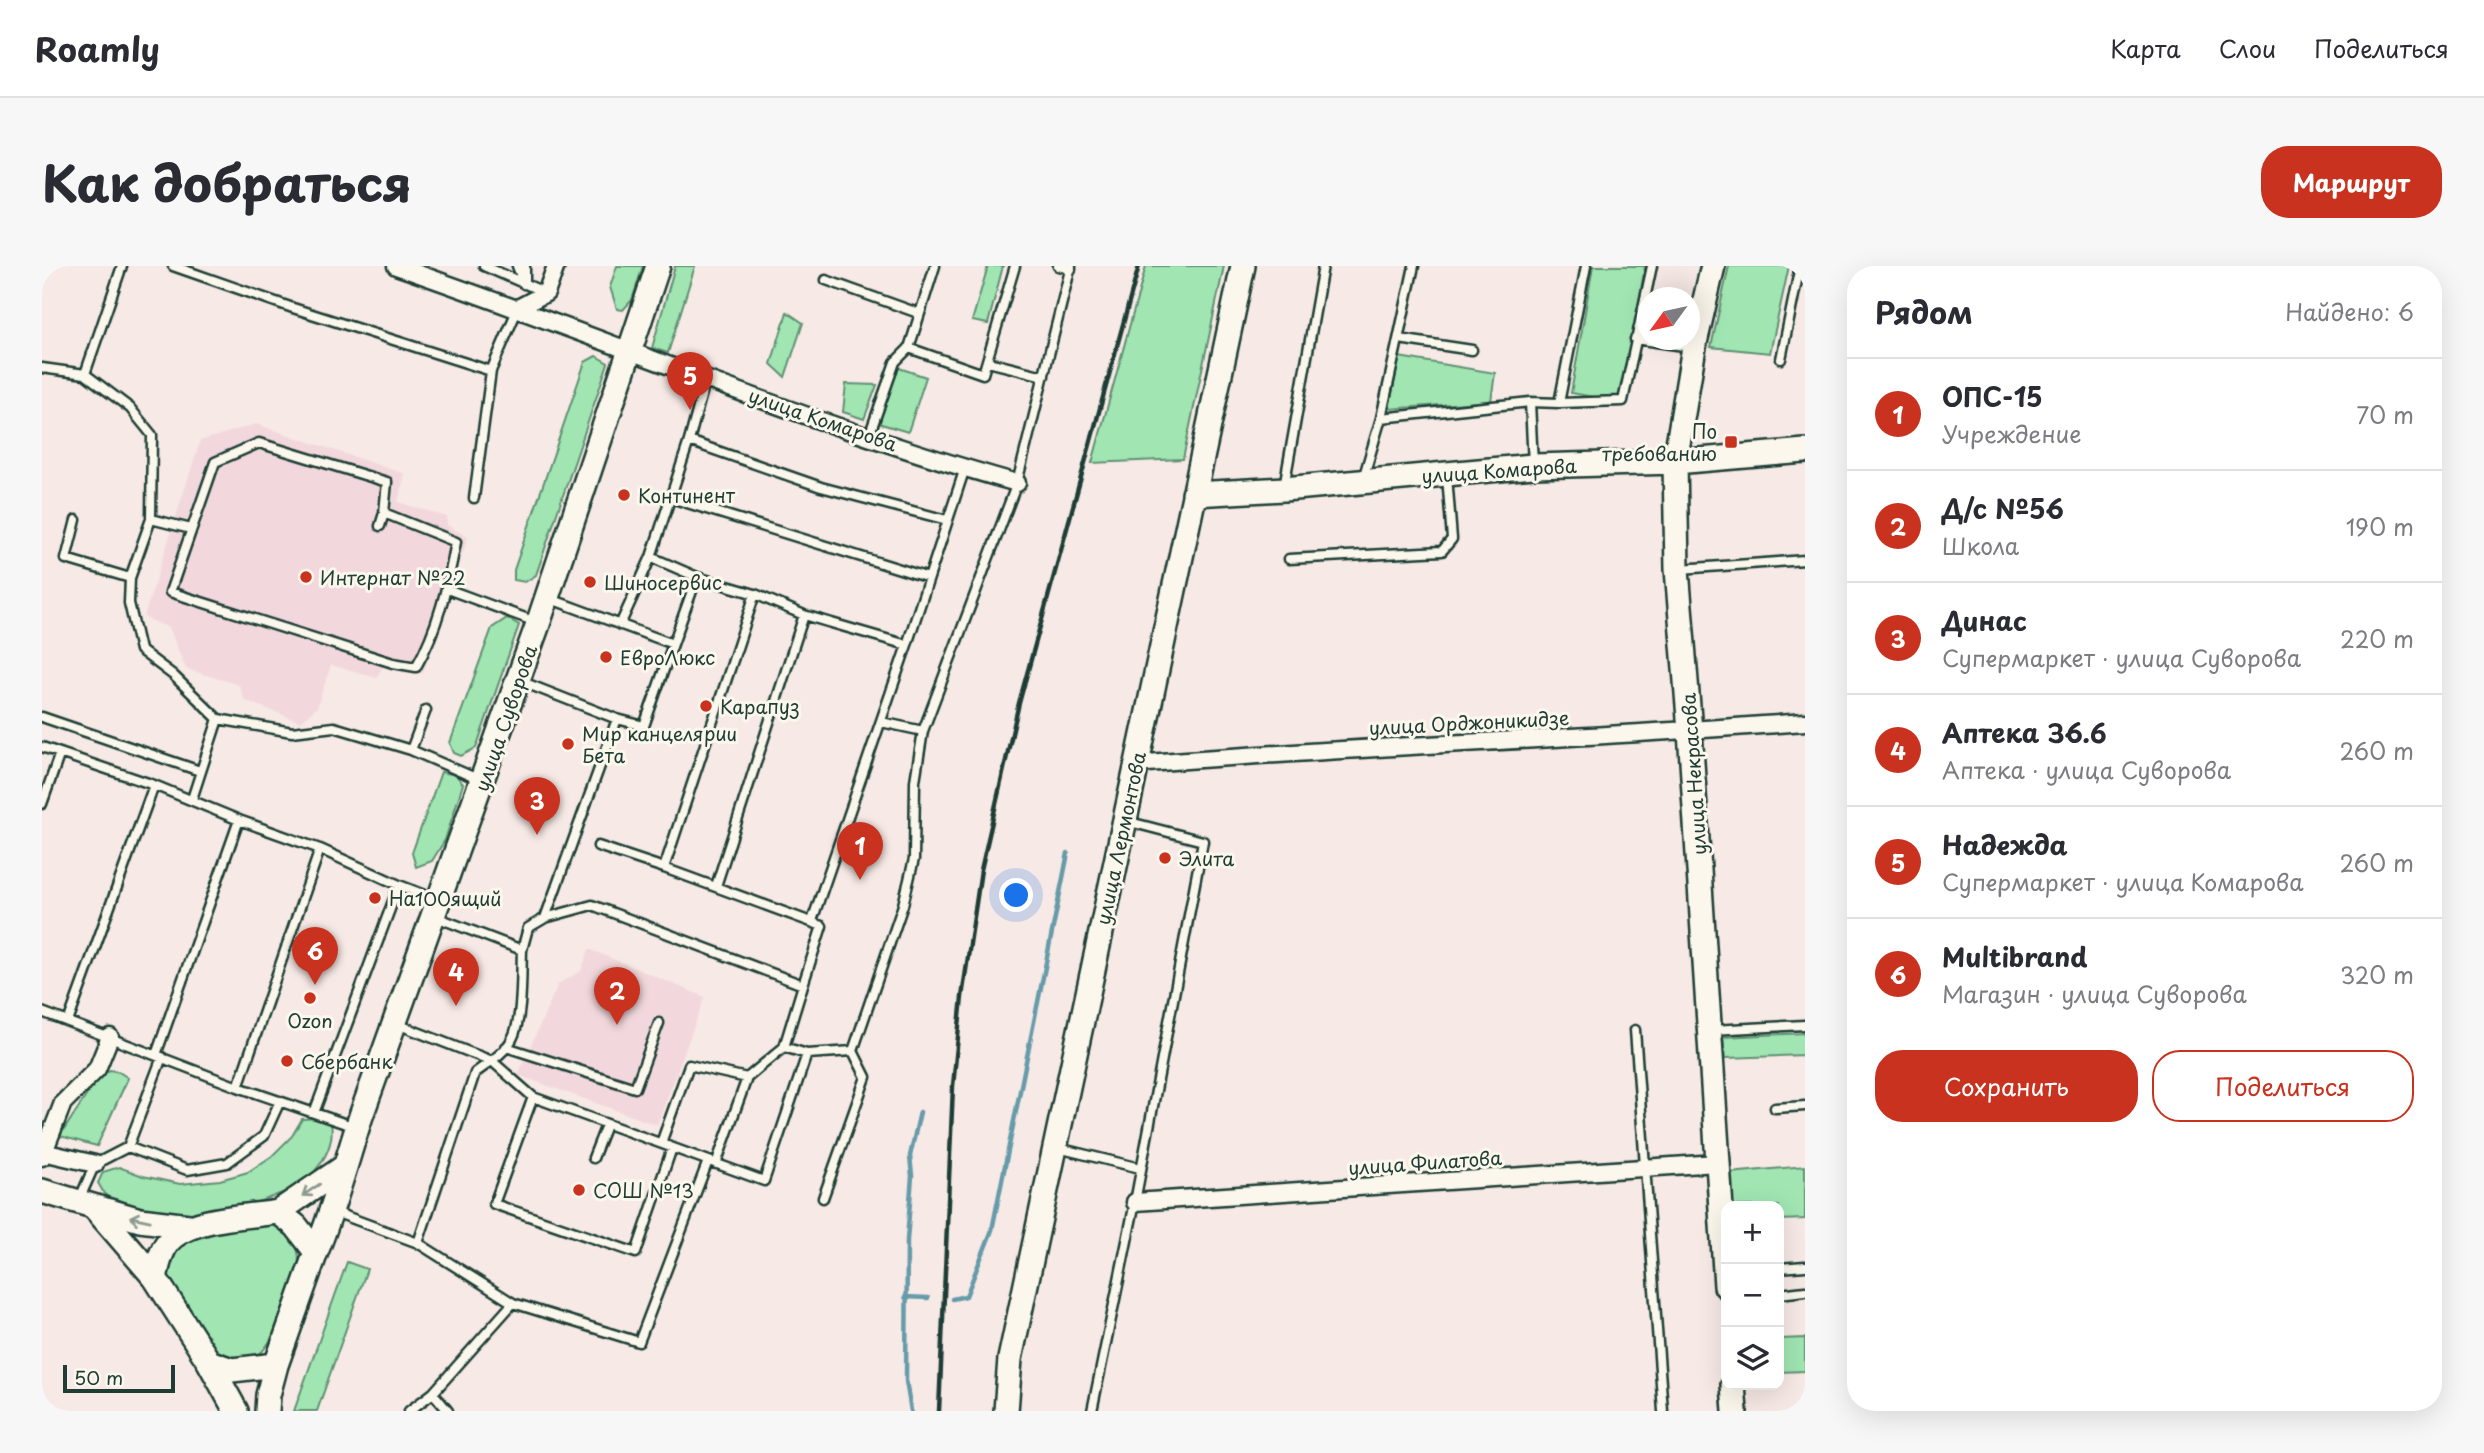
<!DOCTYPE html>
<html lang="ru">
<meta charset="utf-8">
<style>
body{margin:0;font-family:"Playpen Sans",sans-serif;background:#f7f7f7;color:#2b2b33}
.controls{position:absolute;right:21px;bottom:21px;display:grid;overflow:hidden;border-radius:14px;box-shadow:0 7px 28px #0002}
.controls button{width:63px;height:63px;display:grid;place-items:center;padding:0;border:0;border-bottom:2px solid #e1e1e2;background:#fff;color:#2b2b33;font:35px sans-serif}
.compass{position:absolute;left:1595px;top:21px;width:63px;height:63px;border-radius:50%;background:#fff;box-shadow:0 7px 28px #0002;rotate:237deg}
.scale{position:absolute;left:21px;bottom:18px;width:112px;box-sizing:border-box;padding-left:7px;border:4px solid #1f3d34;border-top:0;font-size:19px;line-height:24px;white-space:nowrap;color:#1f3d34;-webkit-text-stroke:5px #fbf7ec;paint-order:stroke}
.you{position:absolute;left:975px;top:630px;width:24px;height:24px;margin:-18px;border:5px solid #fff;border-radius:50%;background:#1a73e8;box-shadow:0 0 0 10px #1a73e833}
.badge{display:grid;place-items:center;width:46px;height:46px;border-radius:50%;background:#c8321e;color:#fff;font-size:23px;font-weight:700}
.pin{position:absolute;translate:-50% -58px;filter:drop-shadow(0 2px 4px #0008)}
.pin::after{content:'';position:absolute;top:37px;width:24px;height:21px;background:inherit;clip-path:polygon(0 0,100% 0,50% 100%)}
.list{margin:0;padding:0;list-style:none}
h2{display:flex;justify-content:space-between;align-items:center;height:91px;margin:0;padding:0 28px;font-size:30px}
h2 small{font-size:23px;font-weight:400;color:#7c7c81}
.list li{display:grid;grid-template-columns:46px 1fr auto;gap:21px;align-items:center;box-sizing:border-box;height:112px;padding:0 28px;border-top:2px solid #e1e1e2}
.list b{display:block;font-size:26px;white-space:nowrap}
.list p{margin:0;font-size:23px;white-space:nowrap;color:#7c7c81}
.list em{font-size:23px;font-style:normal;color:#7c7c81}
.actions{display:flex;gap:14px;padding:21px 28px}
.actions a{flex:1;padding:16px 0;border:2px solid #c8321e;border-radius:28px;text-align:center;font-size:24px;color:#c8321e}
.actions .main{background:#c8321e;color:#fff}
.icon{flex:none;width:38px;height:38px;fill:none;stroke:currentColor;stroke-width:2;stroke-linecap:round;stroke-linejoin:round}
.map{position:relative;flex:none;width:1763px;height:1145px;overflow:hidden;border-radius:28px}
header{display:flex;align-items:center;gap:42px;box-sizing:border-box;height:98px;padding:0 35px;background:#fff;border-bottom:2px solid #e1e1e2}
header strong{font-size:33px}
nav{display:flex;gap:38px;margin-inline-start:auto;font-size:24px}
.intro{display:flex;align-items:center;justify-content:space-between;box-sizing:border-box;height:168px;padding:0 42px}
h1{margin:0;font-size:49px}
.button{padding:18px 32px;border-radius:28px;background:#c8321e;color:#fff;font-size:24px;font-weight:700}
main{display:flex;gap:42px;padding:0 42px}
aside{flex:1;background:#fff;border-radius:28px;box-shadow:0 7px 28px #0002}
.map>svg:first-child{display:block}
.built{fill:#f2d8dd}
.green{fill:#a0e5b2;stroke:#609173;stroke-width:2}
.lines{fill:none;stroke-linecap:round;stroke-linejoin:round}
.stream{stroke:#669baa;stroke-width:4.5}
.lane-casing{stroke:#1f3d34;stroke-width:13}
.street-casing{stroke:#1f3d34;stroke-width:21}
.secondary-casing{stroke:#1f3d34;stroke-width:28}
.lane{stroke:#fbf7ec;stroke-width:8}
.street{stroke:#fbf7ec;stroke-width:16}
.secondary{stroke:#fbf7ec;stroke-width:23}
.rail{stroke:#1f3d34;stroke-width:4.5}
.oneway{stroke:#8d9a90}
.poi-dot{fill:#c8321e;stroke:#fbf7ec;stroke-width:2.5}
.labels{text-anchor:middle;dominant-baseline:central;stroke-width:6;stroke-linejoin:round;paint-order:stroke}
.street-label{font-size:19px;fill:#1f3d34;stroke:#fbf7ec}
.poi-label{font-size:19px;fill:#1f3d34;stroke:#fbf7ec;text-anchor:start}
</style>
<header>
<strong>Roamly</strong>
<nav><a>Карта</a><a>Слои</a><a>Поделиться</a></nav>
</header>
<div class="intro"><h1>Как добраться</h1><a class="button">Маршрут</a></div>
<main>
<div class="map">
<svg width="1763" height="1145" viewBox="0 0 1763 1145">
<rect width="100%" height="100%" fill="#f7e9e5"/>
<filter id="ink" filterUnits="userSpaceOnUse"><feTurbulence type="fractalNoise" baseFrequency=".0143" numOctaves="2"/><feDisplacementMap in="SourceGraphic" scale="14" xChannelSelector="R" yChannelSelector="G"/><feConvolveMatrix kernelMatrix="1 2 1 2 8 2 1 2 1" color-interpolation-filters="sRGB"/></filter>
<g filter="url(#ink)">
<!-- built -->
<path class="built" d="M214 158 363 208 356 236 405 251V259L426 271 381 407 360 406 341 401 334 412 289 399 275 441 259 456 202 434 197 419 144 403 127 362 102 351 158 175Z
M547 683 663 731 615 859 476 809 516 718 539 705Z"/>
<!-- green -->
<path class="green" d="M575 0H601L590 34 581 44 575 43 568 21Z
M633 0H653L626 87 610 82Z
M946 0H961L946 58 930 55Z
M1104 0H1182L1141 193 1050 197Z
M1551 0H1603L1580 136 1529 127Z
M1687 0H1747L1728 87 1669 81Z
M745 46 761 57 743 111 729 98Z
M554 90 566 97 494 309 483 316 472 314V304L543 96Z
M1357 91 1453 107 1449 135 1347 143Z
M854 101 884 111 866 166 836 157Z
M804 118 835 119 822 153 801 146Z
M465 352 477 359 434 482 419 490 412 487 408 477 450 362Z
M399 506 414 509 421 518 403 574 390 595 374 601 370 587Z
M1763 767V789L1684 792 1681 771Z
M68 804 77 806 86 812 55 880 18 870 57 810Z
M277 852 289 857C293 880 279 902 260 917 248 926 186 947 169 950 147 954 83 943 65 930 61 928 59 921 56 917L61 906 77 901 101 910 138 918 178 914 206 906 230 890 250 870 260 853Z
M1763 900V953L1737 954V940H1691L1688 907Z
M228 956C242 962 252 972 256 986 262 1005 233 1079 216 1089 202 1097 185 1092 169 1089 162 1076 127 1024 126 1014 119 967 196 958 228 956Z
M305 996 325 1003 275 1145H252Z
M1763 1072V1105L1737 1106V1073Z"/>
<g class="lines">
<!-- stream -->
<path class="stream" d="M863 1031 886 1032
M910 1033 924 1030 950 964 1026 587
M869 1145 864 1115 865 974 870 910 868 890 878 846"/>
<defs>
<path id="lane" d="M131 0 251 42 449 105
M442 0 504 27
M475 0 482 18
M1016 0 1029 3
M1372 0 1339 152 1488 136 1517 137
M1544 0 1517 137 1581 135 1610 0
M784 14 876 47
M483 15V0
M1357 73 1430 84
M1593 73 1649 81
M867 82 941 108 973 0
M1739 93 1758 0
M946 96 1002 110
M0 102 43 108 80 0
M43 108 88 142 110 169 109 253 88 312 87 337 98 384 131 409 176 453 250 466 292 461 369 484 438 514
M1488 136 1491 199
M827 170 853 96 867 82 893 0
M647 175 779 221 905 254
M217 177 345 216 342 247 414 276C406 318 396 363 374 401L351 397 128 326 173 196Z
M1321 213 1339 152
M1242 221 1281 0
M432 232 449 105 476 42
M629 232 887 312
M109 253 149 263
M34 254 24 293 88 312
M338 260 342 247
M1247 293 1400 285 1410 273 1405 210
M1638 303 1763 294
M655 311 609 291 647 175 664 112
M405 323 494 356
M506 332 631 378 655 311 713 328 762 349 865 379 770 655
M578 359 609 291
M865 379 923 202
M478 415 575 453 602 460 631 378
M0 451 158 505
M839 456 881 465
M0 481 112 519 197 554 278 583 357 619 394 633
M369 484 384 444
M150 533 176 453
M0 538 18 487
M622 602 713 328
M674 620 762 349
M394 651 480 684 486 662 503 652 550 639 761 719 780 660 622 602 556 580
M503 652 575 453
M0 746 196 821 313 861
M26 756 112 519
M355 758 450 795 491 831 722 915 765 788
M1593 764 1621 1145
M1669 764 1763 759
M464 781 593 822 617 757
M742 781 761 719
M114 789 197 554
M196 821 278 583
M491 831 452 938 594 987 630 882
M1733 842 1763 840
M272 847 357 619
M619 877 647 799 705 812 742 781 765 788 811 785
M86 881 145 904 185 897 222 870 238 835
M1016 882 1098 902
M551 892 564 859
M674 898 705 812
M781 932 824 811 811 785 861 639 872 593 873 515 881 465 975 217 1029 0
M37 934 53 898 86 881 120 791
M290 945 376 977 433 807C445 798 463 787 470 773 481 753 479 707 480 684
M376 977 471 1037 597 1076 666 895
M1737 1002 1763 1000
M1737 1028 1763 1025
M391 1127 471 1037
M367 1145 391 1127 406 1145
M1050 1145 1093 936 1161 575 1084 555"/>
<path id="street" d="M354 0C561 71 764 158 975 217
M476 42 504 27 514 0
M1094 498C1317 480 1540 473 1763 456
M1 886 53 898
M0 891 21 837 55 803 68 771
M1093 936 1675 897"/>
<path id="secondary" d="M1671 0 1652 81 1633 196 1635 303 1648 465 1684 1020
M1152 228 1242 223 1491 200 1633 196 1763 185
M0 925 98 954 147 960
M51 940 113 1012
M236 946 302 901
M274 986C292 942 304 896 319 850L496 358 616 0
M167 1096 190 1104 234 1099 274 986 254 960 236 946C205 951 147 951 126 976 118 986 116 1000 113 1012L167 1096 194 1145
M1691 1119 1693 1145
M225 1145 226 1129 234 1099
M964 1145 968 1093 1201 0"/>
</defs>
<!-- lane casing -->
<use href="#lane" class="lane-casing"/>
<!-- street casing -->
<use href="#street" class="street-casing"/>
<!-- secondary casing -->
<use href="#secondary" class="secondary-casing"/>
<!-- lane -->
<use href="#lane" class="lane"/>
<!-- street -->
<use href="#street" class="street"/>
<!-- secondary -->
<use href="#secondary" class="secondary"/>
<!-- rail -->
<path class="rail" d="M897 1145 911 820 920 731 939 604 977 437 1097 0"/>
</g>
<!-- one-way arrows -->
<defs><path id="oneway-shaft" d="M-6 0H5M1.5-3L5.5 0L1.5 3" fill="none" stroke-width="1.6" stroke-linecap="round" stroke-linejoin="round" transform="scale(1.75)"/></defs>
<g class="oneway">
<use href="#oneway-shaft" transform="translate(269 924) rotate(146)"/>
<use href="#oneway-shaft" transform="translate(98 953) rotate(-168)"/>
</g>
</g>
<!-- markers -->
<g class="poi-dot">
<rect x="1682" y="169" width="14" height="14" rx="3.5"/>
<circle cx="582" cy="229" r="7"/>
<circle cx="264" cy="311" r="7"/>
<circle cx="548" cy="316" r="7"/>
<circle cx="564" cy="391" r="7"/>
<circle cx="664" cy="440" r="7"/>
<circle cx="526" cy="478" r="7"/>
<circle cx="1123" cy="592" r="7"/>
<circle cx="333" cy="632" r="7"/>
<circle cx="268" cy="732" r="7"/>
<circle cx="245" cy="795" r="7"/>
<circle cx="537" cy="924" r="7"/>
</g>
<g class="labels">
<!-- street labels -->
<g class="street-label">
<text transform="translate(781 153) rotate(19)">улица Комарова</text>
<text transform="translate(1457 204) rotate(-4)">улица Комарова</text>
<text transform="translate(463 452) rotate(-71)">улица Суворова</text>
<text transform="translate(1427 456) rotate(-3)">улица Орджоникидзе</text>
<text transform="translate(1651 508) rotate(-94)">улица Некрасова</text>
<text transform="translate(1078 572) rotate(-78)">улица Лермонтова</text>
<text transform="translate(1383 896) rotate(-4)">улица Филатова</text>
</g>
<!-- poi labels -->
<g class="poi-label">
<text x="1675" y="165" text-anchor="end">По<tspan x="1675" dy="22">требованию</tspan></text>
<text x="596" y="229">Континент</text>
<text x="278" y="311">Интернат №22</text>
<text x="562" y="316">Шиносервис</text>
<text x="578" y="391">ЕвроЛюкс</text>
<text x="678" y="440">Карапуз</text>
<text x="540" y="467">Мир канцелярии<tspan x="540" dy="22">Бета</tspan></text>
<text x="1137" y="592">Элита</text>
<text x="347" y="632">На100ящий</text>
<text x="268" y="754" text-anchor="middle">Ozon</text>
<text x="259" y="795">Сбербанк</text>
<text x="551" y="924">СОШ №13</text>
</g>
</g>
</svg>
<div class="controls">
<button>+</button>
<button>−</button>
<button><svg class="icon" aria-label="layers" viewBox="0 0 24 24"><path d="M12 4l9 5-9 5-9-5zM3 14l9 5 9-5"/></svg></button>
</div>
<svg class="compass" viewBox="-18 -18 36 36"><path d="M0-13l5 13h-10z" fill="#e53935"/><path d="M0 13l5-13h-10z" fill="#7c7c81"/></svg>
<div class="scale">50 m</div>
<div class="you"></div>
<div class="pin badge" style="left:818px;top:614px">1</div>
<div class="pin badge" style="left:575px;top:759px">2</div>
<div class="pin badge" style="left:495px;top:569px">3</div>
<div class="pin badge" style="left:414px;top:740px">4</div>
<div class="pin badge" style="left:648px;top:144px">5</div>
<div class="pin badge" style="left:273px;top:719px">6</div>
</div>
<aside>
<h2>Рядом<small>Найдено: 6</small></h2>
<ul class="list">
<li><span class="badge">1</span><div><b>ОПС-15</b><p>Учреждение</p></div><em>70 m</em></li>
<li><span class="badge">2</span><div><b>Д/с №56</b><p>Школа</p></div><em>190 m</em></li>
<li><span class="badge">3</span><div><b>Динас</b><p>Супермаркет · улица Суворова</p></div><em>220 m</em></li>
<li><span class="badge">4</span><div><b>Аптека 36.6</b><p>Аптека · улица Суворова</p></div><em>260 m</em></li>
<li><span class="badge">5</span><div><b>Надежда</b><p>Супермаркет · улица Комарова</p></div><em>260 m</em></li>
<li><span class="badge">6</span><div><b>Multibrand</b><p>Магазин · улица Суворова</p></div><em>320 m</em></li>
</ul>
<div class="actions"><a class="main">Сохранить</a><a>Поделиться</a></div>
</aside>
</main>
